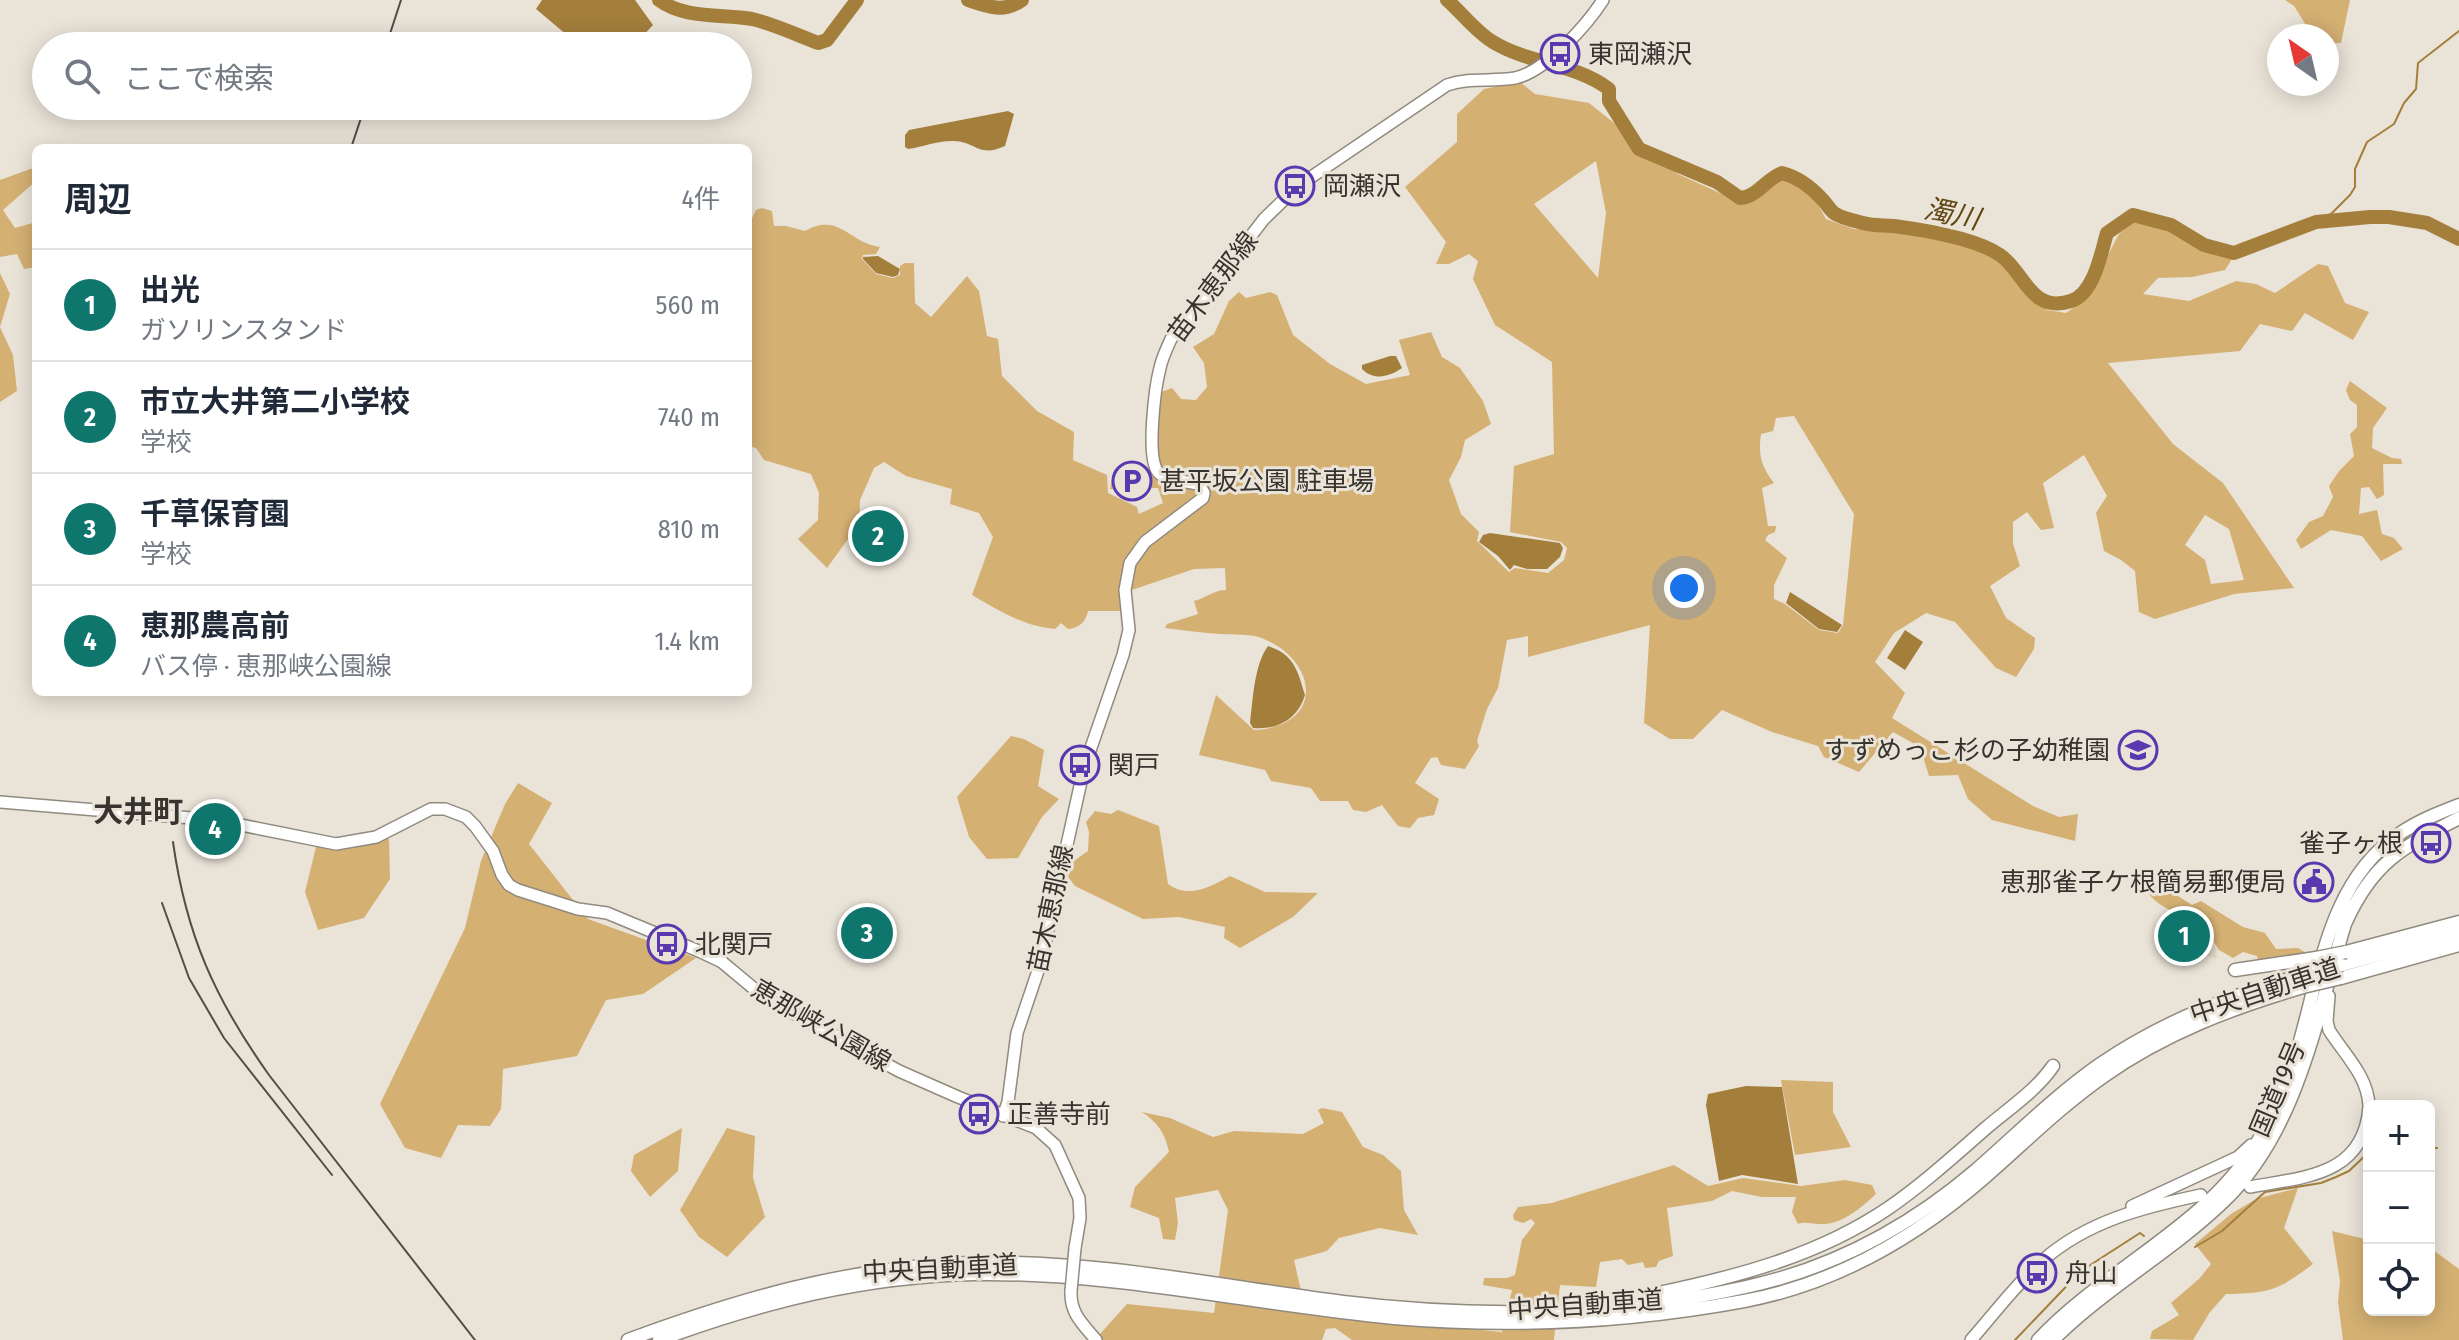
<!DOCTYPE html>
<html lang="ja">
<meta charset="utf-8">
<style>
body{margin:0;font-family:"Fira Sans Condensed","Noto Sans JP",sans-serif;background:#f6f6f7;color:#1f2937}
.controls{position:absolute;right:24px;bottom:24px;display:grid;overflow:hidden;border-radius:12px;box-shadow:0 4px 20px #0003}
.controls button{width:72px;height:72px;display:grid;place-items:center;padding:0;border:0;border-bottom:2px solid #e0e1e3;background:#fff;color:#1f2937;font:40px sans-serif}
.compass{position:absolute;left:2267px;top:24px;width:72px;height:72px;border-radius:50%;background:#fff;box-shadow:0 4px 20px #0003;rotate:326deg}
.you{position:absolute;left:1684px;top:588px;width:28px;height:28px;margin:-20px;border:6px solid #fff;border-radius:50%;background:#1a73e8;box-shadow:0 0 0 12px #1a73e833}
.badge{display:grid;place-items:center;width:52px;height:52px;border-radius:50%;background:#0f766e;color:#fff;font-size:26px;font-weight:700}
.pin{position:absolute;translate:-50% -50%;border:4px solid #fff;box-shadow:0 2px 8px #0006}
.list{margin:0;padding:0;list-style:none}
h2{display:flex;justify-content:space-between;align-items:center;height:104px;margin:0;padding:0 32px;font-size:34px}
h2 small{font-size:26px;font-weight:400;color:#747a83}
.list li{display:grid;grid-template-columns:52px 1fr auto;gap:24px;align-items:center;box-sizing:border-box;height:112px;padding:0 32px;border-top:2px solid #e0e1e3}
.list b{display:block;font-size:30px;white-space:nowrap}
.list p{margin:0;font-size:26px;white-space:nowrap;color:#747a83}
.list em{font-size:26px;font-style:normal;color:#747a83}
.icon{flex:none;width:44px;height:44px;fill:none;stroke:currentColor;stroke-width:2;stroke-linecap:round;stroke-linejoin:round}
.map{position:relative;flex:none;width:2459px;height:1340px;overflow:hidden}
.search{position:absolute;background:#fff;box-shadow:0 4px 20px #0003;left:32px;top:32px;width:720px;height:88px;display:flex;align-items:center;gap:20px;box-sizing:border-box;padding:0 28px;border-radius:44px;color:#747a83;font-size:30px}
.panel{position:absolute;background:#fff;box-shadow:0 4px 20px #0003;left:32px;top:144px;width:720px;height:552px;border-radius:12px}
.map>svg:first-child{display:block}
.built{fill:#e4d8c6}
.green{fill:#d4b073;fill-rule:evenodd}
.water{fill:#a47f3c}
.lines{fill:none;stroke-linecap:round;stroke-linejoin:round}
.stream{stroke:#a47f3c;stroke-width:2}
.river{stroke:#a47f3c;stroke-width:14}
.major-casing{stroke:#908a7f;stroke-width:14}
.highway-casing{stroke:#908a7f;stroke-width:15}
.major{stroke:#fff;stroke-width:11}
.highway{stroke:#fff;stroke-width:12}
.rail{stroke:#514d48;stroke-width:2}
.major-bridge-casing{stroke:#908a7f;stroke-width:14;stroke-linecap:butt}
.highway-bridge-casing{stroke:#908a7f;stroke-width:15;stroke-linecap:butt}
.major-bridge{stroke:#fff;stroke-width:11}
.highway-bridge{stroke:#fff;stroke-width:12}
.labels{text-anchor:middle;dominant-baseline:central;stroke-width:6;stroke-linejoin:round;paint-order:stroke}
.poi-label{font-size:26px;fill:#373430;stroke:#eae3d8;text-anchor:start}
.street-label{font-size:26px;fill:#373430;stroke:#eae3d8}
.water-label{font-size:28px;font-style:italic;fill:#614713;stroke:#eae3d8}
.quarter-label{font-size:30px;font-weight:bold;fill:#373430;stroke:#eae3d8}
</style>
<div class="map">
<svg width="2459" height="1340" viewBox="0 0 2459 1340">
<rect width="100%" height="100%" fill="#eae3d8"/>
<!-- built -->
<path class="built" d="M2166 914 2195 922 2216 950 2217 959 2159 939Z"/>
<!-- green -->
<path class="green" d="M2285 0H2350L2341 43H2327V36H2313L2294 6Z
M1520 82 1535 94 1589 103 1678 174 1742 203C1760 197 1766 183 1783 176L1810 190 1826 219 1854 229H1893L1972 244 1997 255 2012 267 2021 286 2047 310 2066 313 2084 300 2119 234 2135 221 2174 233 2232 259 2225 270 2192 277 2158 278 2143 294 2189 301 2236 281 2256 284 2275 293 2318 264 2328 266 2345 303 2369 312 2353 340 2305 313 2292 331 2260 324 2240 351 2108 363 2173 444 2223 483 2294 588 2234 594 2155 619 2139 612 2135 571 2121 560 2104 551 2096 513 2107 496 2084 455 2043 483 2054 528 2041 530 2027 512 2013 522V544L2020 566 1990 586 2006 618 2035 638 2034 649 2016 677 1996 668 1955 622 1926 613 1894 633 1875 662 1905 693 1892 718 2033 806 2059 817 2078 814 2075 841 1992 820 1968 799 1958 775 1929 776 1920 747 1893 732 1859 772 1824 757 1818 746 1772 732 1722 710 1693 739H1670L1644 723 1650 625 1528 657V636L1507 640 1498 688 1487 709 1477 741 1479 746 1465 769 1441 765 1437 757 1431 758 1415 783 1439 799 1434 815 1418 818 1410 828 1398 826 1382 805 1366 812 1353 810 1348 801H1320L1311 788 1271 781 1265 770 1199 755 1216 695 1254 730C1328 726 1317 657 1259 637 1248 634 1233 635 1221 634 1203 633 1184 630 1165 628L1167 624 1198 614 1194 601C1206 598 1214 590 1226 590L1225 568 1194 569 1120 594 1121 611H1088C1086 622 1079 628 1068 629L1061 623 1055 629C1023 626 999 611 972 595L993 537 979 513 950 504 952 489 906 476 884 462 874 468 860 500 859 524 827 568 798 539 818 520 819 493 811 474 764 460 756 448 748 446V226L756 210 762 208 772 211 774 226H786L805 231C840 212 847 242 880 247L876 254 863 255 862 259 876 274 893 278 900 275V266L905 263H914L915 303 931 317 967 276 979 291 987 336 998 339 1002 376 1037 411 1074 432 1073 460 1107 475 1108 493 1137 507 1139 514 1163 503 1158 488 1110 489 1113 474 1155 473 1161 392 1172 388 1181 399 1196 400 1207 387 1204 363 1193 347 1214 334 1229 301 1239 292 1246 298 1270 292 1277 295 1293 335 1330 364 1366 384 1410 375 1399 340 1431 332 1442 357 1460 368 1483 401 1491 424 1465 440 1461 457 1449 480 1461 514 1479 532 1477 541 1509 572 1515 568 1548 573 1564 560 1567 548 1561 542 1510 532 1514 466 1554 454 1552 362 1495 325 1473 279 1478 261 1469 254 1449 264H1436L1446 242 1405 187 1457 142V114L1484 89ZM1596 161 1606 213 1598 278 1534 204ZM1794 416 1854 514 1843 625 1838 633 1819 630 1785 604 1774 599V585L1787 558 1765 540 1768 535 1775 532 1776 526H1768L1762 488 1774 483C1761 466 1758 455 1761 434L1773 431 1776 418ZM2205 515 2229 529 2244 580 2211 584 2205 560 2185 545Z
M36 167V181L3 210 15 228 36 222V267L24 269 17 254 0 257V180Z
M0 273 10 294 0 327 13 355 17 391 0 402Z
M2350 381 2387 408 2373 428 2372 448 2392 458 2401 459 2402 464H2383L2384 495 2377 499 2369 487 2361 488 2359 514 2377 510 2382 534 2394 538 2403 549 2381 561 2362 536 2331 530 2301 549 2296 540 2309 522 2323 516 2333 497 2329 486 2339 471 2354 456 2350 434 2357 427V405L2350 400 2346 390Z
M1011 736 1024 739 1044 750 1038 786 1059 799 1042 817 1018 858 987 859 969 837 957 797Z
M518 783 552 803 529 844 588 919 696 958 643 994 606 1000 577 1056 503 1069 501 1109 490 1126 458 1125 441 1158 405 1148 380 1104 465 928 481 861 505 804Z
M1118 810 1159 826 1168 884C1189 899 1210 887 1230 876L1265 892 1318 893 1293 917 1240 948 1224 938 1225 927 1179 917 1143 919 1075 886 1068 877 1074 861 1088 851 1089 832 1086 822 1095 811 1111 814Z
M389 839 390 879 364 918 318 930 305 892 317 843Z
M2134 874H2144L2192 905 2201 901 2243 927 2265 933 2276 949 2298 948 2308 954 2258 961 2257 956 2243 952 2233 958 2219 950 2199 919C2164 910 2155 906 2134 874Z
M1781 1080 1833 1082V1112L1851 1147 1795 1155Z
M1322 1108 1342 1112 1363 1147 1383 1155 1401 1171 1404 1210 1418 1235 1380 1228 1339 1238 1327 1251 1294 1260 1306 1313 1502 1332 1512 1290 1483 1285 1484 1278H1507L1515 1275 1522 1240 1535 1223 1531 1219 1523 1223 1514 1220 1513 1215 1518 1207 1552 1203 1674 1165 1708 1186 1743 1178 1801 1186 1845 1180 1872 1185 1876 1194C1862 1207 1844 1223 1824 1224 1814 1225 1807 1221 1798 1224L1792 1212 1796 1197H1762L1732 1191 1712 1201 1667 1208 1673 1256 1659 1261 1656 1267 1645 1268 1643 1262 1628 1265 1622 1259 1600 1262 1596 1287 1560 1285 1554 1340H1352L1335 1328 1326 1329 1322 1340H1101L1100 1334 1127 1304 1214 1313 1228 1210 1218 1190 1175 1198 1178 1223 1175 1240 1163 1239 1159 1218 1130 1207 1135 1187 1169 1152C1165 1133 1158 1123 1142 1112L1170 1118 1213 1137 1234 1131 1303 1134 1324 1123 1318 1110Z
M682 1128 678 1171 650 1197 631 1171 634 1155Z
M727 1128 755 1136 753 1178 765 1217 727 1257 699 1237 680 1210Z
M2298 1188 2284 1228 2313 1264C2277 1291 2270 1293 2226 1294L2210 1312 2193 1340 2150 1339 2152 1331 2179 1315 2171 1303 2200 1278 2211 1264 2195 1244 2231 1214 2256 1199Z
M2332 1231 2369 1240V1310H2429V1247L2459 1269V1340H2343L2338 1302 2340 1281Z"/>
<!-- water -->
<path class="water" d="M542 0H635L653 25 633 46H580L536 9Z
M1008 111 1014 114 1005 146C978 158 977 142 954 141 940 140 922 147 908 149L905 147V135L909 130Z
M878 256 900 269 898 275 893 277 876 273 863 259V257Z
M1390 356H1396L1402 368C1389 377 1374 381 1362 369V365Z
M1490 533 1560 543 1563 548 1560 557 1547 569H1527L1514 565 1510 570 1498 556 1479 542 1483 535Z
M1790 592 1842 625 1837 632 1819 629 1786 603Z
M1905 630 1923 642 1905 670 1887 658Z
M1268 646C1294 654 1298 671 1305 695 1298 719 1278 730 1253 728L1250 723C1253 700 1254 665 1268 646Z
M1746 1086 1782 1087 1798 1184 1742 1175 1719 1181 1706 1105 1708 1094Z"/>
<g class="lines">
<!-- stream -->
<path class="stream" d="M2316 222 2332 213 2350 195 2355 187V169L2367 142 2394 124 2404 103 2416 89 2418 63 2459 31
M2429 1148H2437
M2195 1247 2222 1231 2265 1192 2321 1183 2336 1177 2349 1171 2369 1152
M2015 1340 2081 1271 2140 1233 2144 1236"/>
<!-- river -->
<path class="river" d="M659 0C684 19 722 14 752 19 774 24 797 35 818 43L827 40 857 0
M968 0C988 7 1004 13 1022 0
M1447 0C1462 13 1476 32 1493 42 1529 64 1574 63 1609 89V101L1639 149 1717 182 1740 198C1757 197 1766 179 1782 173 1798 177 1811 187 1822 199 1826 203 1830 210 1834 213 1841 218 1855 221 1863 223 1873 226 1884 225 1894 226 1924 230 1975 238 2000 255 2025 272 2030 314 2071 301 2094 294 2101 253 2107 233L2133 215 2171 225 2204 245 2234 253 2316 222 2370 217H2389L2427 223 2459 239"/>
<defs>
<path id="major" d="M0 802 216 820 336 844 376 837 431 809H445L466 817 475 826 493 851 502 875 509 885 518 890 578 909 607 913 701 952 722 962 764 997 899 1071 958 1097 1036 1128 1055 1145 1079 1198 1080 1218 1075 1248
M2329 996 2327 1021 2329 1030C2344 1054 2368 1076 2369 1106
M1003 1116 1008 1102 1017 1033 1041 962 1084 768 1123 655 1129 630 1125 590 1130 563 1145 542 1203 498 1204 493 1199 484C1189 482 1165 481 1158 472 1146 457 1155 387 1160 368 1162 358 1167 348 1171 339L1264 219 1298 186 1447 85C1470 77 1492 82 1515 78 1545 72 1587 25 1603 0
M2250 1187C2304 1177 2364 1176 2369 1107
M2132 1206 2238 1157 2251 1145
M1071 1291C1070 1314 1083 1324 1096 1340
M1971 1340C1994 1314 2016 1284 2042 1261 2087 1221 2144 1207 2201 1195"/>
<path id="highway" d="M2346 952 2459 922
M2342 965 2459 933
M2235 970 2316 958
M2341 978 2459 945
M1654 1294C1736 1277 1817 1256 1887 1209 1922 1185 1954 1156 1986 1128 2008 1109 2036 1091 2053 1066
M628 1340C739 1299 848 1267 968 1263 1094 1259 1219 1286 1343 1302 1476 1318 1616 1316 1746 1287 1834 1268 1908 1228 1976 1170 2017 1134 2055 1096 2099 1065 2164 1020 2237 993 2313 972
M659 1340C762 1302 865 1276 976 1274 1117 1272 1255 1305 1394 1318 1511 1328 1630 1322 1744 1301 1835 1284 1915 1238 1984 1178 2023 1144 2061 1106 2104 1076 2165 1033 2232 1008 2303 987
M2038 1340C2108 1265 2213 1225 2263 1132 2277 1106 2290 1076 2298 1048 2321 971 2328 883 2399 834 2418 821 2438 813 2459 805
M2053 1340C2105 1288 2171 1252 2224 1201 2298 1130 2316 1018 2345 924 2372 863 2402 847 2459 818"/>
</defs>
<!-- major casing -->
<use href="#major" class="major-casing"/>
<!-- highway casing -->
<use href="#highway" class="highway-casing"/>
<!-- major -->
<use href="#major" class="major"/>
<!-- highway -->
<use href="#highway" class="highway"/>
<!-- rail -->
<path class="rail" d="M386 46 401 0
M351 148 365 106
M173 842C186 935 215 999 269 1075L475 1340
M162 903 189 978 224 1038 332 1175"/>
<defs>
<path id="major-bridge" d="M1071 1291 1075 1248"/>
<path id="highway-bridge" d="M2316 958 2346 952
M2313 972 2342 965
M2303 987 2341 978"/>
</defs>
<!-- major-bridge casing -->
<use href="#major-bridge" class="major-bridge-casing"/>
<!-- highway-bridge casing -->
<use href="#highway-bridge" class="highway-bridge-casing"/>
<!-- major-bridge -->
<use href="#major-bridge" class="major-bridge"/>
<!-- highway-bridge -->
<use href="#highway-bridge" class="highway-bridge"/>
</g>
<!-- icons -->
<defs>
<symbol id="bus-ring" viewBox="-11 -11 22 22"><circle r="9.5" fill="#eae3d8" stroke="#5938b0" stroke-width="1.5"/><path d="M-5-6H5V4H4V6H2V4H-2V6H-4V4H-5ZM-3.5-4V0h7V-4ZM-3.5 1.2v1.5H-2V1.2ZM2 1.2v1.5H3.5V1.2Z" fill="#5938b0"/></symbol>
<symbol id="parking-ring" viewBox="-11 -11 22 22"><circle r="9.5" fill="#eae3d8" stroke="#5938b0" stroke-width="1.5"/><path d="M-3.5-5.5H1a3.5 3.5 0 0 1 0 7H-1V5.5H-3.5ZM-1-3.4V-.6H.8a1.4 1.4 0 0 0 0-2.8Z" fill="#5938b0"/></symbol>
<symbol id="school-ring" viewBox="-11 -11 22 22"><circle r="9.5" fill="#eae3d8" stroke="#5938b0" stroke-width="1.5"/><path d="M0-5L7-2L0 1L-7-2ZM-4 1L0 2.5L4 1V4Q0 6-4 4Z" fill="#5938b0"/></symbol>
<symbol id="civic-ring" viewBox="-11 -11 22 22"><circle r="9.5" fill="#eae3d8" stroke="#5938b0" stroke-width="1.5"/><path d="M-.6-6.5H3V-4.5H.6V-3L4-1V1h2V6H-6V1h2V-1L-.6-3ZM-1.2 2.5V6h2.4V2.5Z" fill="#5938b0"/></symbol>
</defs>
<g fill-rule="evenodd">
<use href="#bus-ring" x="1538" y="32" width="44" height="44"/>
<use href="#bus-ring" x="1273" y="164" width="44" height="44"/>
<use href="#parking-ring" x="1110" y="459" width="44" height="44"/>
<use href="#school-ring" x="2116" y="728" width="44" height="44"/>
<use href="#bus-ring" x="1058" y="743" width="44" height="44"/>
<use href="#bus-ring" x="2409" y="821" width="44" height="44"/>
<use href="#civic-ring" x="2292" y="860" width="44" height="44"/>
<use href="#bus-ring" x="645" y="922" width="44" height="44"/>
<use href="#bus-ring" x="957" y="1092" width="44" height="44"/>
<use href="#bus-ring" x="2015" y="1251" width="44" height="44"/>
</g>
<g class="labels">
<!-- poi labels -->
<g class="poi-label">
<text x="1588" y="54">東岡瀬沢</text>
<text x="1323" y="186">岡瀬沢</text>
<text x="1160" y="481">甚平坂公園 駐車場</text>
<text x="2110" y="750" text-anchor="end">すずめっこ杉の子幼稚園</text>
<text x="1108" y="765">関戸</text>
<text x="2403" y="843" text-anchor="end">雀子ヶ根</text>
<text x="2286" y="882" text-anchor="end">恵那雀子ケ根簡易郵便局</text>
<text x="695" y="944">北関戸</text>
<text x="1007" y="1114">正善寺前</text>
<text x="2065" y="1273">舟山</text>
</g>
<!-- street labels -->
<g class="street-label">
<text transform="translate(1213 287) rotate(-53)">苗木恵那線</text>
<text transform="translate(1051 909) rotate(-78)">苗木恵那線</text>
<text transform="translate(2265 991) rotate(-18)">中央自動車道</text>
<text transform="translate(821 1026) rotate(30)">恵那峡公園線</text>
<text transform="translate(2278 1089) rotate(-67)">国道19号</text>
<text transform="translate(940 1269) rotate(-3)">中央自動車道</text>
<text transform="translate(1585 1305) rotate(-4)">中央自動車道</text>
</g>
<!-- water labels -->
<g class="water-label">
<text transform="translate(1952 214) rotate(12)">濁川</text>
</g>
<!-- quarter labels -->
<g class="quarter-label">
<text x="138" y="812">大井町</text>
</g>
</g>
</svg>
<div class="controls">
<button>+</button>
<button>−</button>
<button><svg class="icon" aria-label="locate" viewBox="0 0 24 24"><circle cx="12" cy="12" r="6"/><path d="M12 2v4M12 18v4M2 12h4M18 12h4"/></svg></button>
</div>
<svg class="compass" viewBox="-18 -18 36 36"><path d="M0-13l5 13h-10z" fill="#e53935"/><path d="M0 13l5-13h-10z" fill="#747a83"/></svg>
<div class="you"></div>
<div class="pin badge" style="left:2184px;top:936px">1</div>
<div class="pin badge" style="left:878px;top:536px">2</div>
<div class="pin badge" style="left:867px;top:933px">3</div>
<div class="pin badge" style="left:215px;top:829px">4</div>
<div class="search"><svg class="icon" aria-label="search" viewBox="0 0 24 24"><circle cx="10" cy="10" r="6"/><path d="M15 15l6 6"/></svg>ここで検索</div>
<section class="panel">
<h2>周辺<small>4件</small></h2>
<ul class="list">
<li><span class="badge">1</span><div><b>出光</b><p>ガソリンスタンド</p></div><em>560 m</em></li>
<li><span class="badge">2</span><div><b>市立大井第二小学校</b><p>学校</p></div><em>740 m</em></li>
<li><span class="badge">3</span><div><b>千草保育園</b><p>学校</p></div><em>810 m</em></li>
<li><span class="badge">4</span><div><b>恵那農高前</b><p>バス停 · 恵那峡公園線</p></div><em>1.4 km</em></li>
</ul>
</section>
</div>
